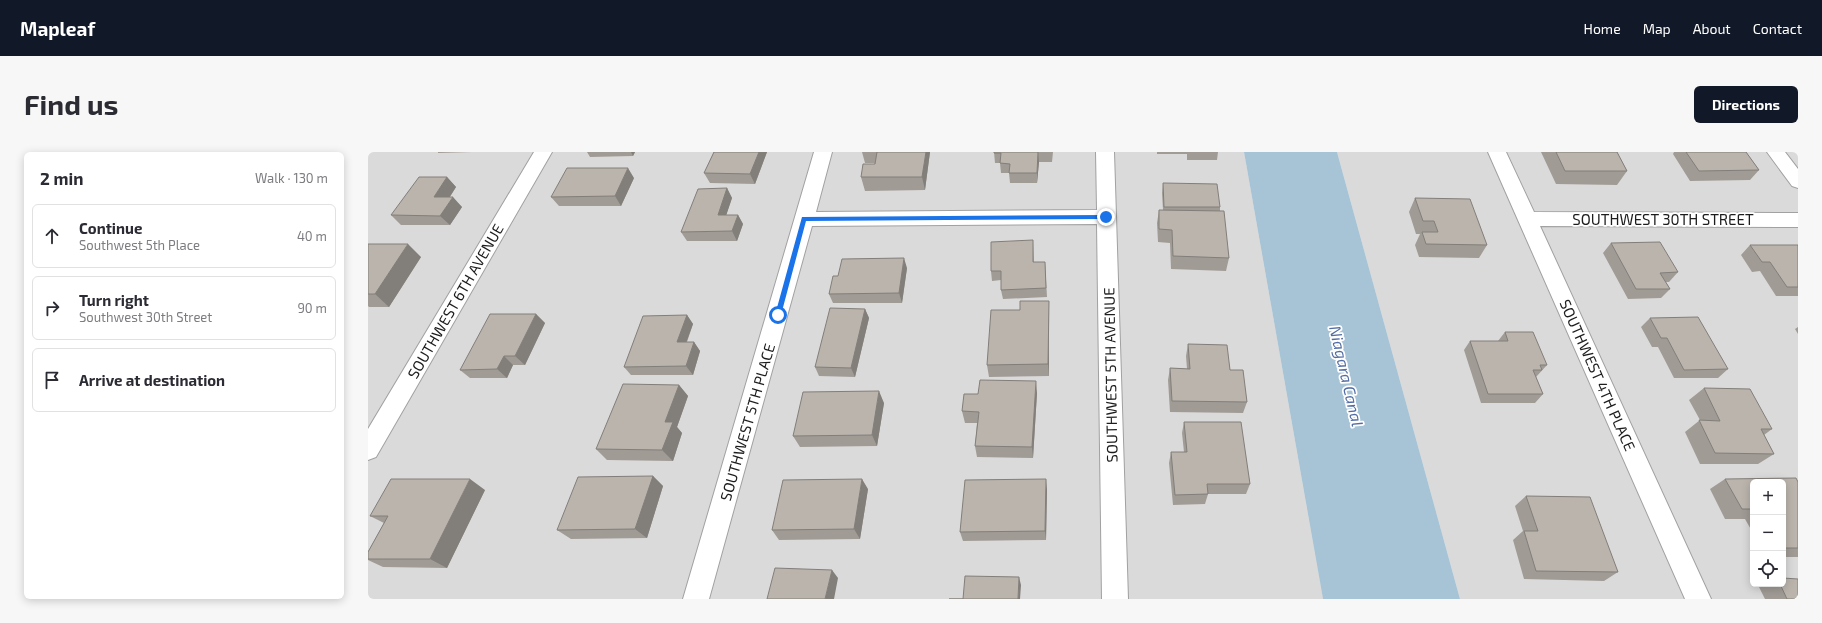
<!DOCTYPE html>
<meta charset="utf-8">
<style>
body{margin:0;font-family:"Exo 2",sans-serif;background:#f7f7f7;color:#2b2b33}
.controls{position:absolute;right:12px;bottom:12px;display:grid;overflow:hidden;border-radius:6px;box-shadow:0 2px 10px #0003}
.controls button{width:36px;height:36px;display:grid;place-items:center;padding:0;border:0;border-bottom:1px solid #e1e1e2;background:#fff;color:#2b2b33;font:20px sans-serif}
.stop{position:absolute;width:12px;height:12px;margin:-9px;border:3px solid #1a73e8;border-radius:50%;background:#fff}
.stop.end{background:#1a73e8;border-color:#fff;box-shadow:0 1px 4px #0008}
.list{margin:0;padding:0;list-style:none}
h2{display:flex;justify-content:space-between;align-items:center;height:52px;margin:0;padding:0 16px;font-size:17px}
h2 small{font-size:13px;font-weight:400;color:#7c7c81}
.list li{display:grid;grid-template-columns:26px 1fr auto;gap:12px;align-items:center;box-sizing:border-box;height:64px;margin:0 8px 8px;padding:0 8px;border:1px solid #e1e1e2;border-radius:6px}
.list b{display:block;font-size:15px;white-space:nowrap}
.list p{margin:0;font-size:13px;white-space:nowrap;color:#7c7c81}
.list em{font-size:13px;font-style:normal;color:#7c7c81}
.icon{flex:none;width:22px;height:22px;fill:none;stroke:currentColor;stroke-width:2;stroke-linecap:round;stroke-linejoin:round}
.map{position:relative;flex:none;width:1430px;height:447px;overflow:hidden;border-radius:6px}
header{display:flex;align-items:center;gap:24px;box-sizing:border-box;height:56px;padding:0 20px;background:#111827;color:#fff}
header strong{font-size:19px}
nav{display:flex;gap:22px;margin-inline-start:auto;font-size:14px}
.intro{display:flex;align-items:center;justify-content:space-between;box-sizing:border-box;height:96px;padding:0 24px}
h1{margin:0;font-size:28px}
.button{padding:10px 18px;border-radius:6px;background:#111827;color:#fff;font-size:14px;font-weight:700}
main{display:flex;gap:24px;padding:0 24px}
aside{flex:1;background:#fff;border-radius:6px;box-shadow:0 2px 10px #0003}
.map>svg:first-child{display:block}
.residential{fill:#dbdada;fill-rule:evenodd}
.water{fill:#a7c4d7}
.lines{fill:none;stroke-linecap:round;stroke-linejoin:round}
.street-casing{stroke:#a1a1a1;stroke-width:2}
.street{fill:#fff;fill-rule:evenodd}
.wall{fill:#a09b95}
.shaded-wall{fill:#827e79}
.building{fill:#bab4ad;stroke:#827e79}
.route{fill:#1a73e8}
.labels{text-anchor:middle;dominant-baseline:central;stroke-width:3.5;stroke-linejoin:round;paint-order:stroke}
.street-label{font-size:15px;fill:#1d1d1d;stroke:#fff}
.water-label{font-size:16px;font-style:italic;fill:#526ca4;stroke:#fff}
</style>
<header>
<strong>Mapleaf</strong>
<nav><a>Home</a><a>Map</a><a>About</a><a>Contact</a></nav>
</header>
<div class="intro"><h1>Find us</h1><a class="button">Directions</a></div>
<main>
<aside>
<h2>2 min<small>Walk · 130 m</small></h2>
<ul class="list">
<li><svg class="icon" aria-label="ahead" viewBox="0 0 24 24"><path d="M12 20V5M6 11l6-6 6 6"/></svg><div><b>Continue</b><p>Southwest 5th Place</p></div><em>40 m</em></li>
<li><svg class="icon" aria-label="right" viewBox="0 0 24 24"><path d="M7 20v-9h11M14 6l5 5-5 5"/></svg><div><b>Turn right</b><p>Southwest 30th Street</p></div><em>90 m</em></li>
<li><svg class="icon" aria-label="arrive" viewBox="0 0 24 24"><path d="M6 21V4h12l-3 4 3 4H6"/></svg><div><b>Arrive at destination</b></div></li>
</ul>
</aside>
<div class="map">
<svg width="1430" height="447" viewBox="0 0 1430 447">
<rect width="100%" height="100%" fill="#edece3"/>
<!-- residential -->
<path class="residential" d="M0 0H876L955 447H0Z
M969 0H1430V447H1092ZM1385 330H1415V432H1385Z"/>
<!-- water -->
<path class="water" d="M876 0H969L1092 447H955Z"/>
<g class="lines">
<defs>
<path id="street" d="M166 0H184L8 305 0 308V277Z
M446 0H464L448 60 729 58 728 0H746L760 447H734L729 72 444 74 341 447H315Z
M1120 0H1138L1166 60 1430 61V75L1172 74 1343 447H1317Z
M1399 0H1417L1430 17V36L1424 34Z"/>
</defs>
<!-- street casing -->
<use href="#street" class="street-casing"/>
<!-- street -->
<use href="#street" class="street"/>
</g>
<!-- wall -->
<path class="wall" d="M70 0H104L70 1Z
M219 0H267L265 4 222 5Z
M346 0H399L387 32 342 31 336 21Z
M494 0H562L557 38 497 39 493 25 507 11H497Z
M626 0H685L684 10H671L669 31H642L641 21H633L632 11H627Z
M789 0H850L849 8H819V2H789Z
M1173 0H1249L1259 19 1249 33 1188 32Z
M1306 0H1378L1391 18 1382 28 1322 29 1305 2Z
M79 25 88 35 82 45 94 55 82 73H33L23 63Z
M266 26 253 54H191L183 45Z
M795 31 852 55V59L861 106 858 119 803 117 802 91 790 90 789 71 791 58H795L794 41Z
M359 36 364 46 358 63H370L375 72 369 89H319L313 80Z
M1047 46 1119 93 1111 106 1051 105 1047 93 1052 82H1048L1041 60Z
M665 88 666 110H677L679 145 635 147 633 138V128L624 129 623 119Z
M1243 91 1310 120 1301 130H1298L1302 137 1293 146 1260 147 1235 101Z
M0 92 53 105 21 155H1L0 154Z
M1382 93H1430V144H1408L1392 119 1384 120 1373 103Z
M539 116 534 151H465L461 142 470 124Z
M681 149V224L621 225 619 213 652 158Z
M497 157 501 166 487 225 451 224 447 215Z
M168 162 177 171 157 213H145L139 226H102L92 218Z
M319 163 325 172 319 190H326L332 199 325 223H263L256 215Z
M1282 166 1360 217 1350 226H1306L1290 195H1284L1273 175Z
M1430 175V182L1427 177Z
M1137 180 1179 213 1168 225 1175 242 1167 251H1113L1096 198 1102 189H1130Z
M820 192 862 218 879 250 875 261 802 260 800 228 802 216 819 217 818 204Z
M311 233 320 244 309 275 314 281 305 309 239 308 228 297Z
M1336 236 1404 277 1396 283 1406 302 1390 312H1332L1317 280 1332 268 1321 248Z
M669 241 665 306 609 305 607 294 609 271H597L594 259Z
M516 251 509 294 432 295 425 284Z
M816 270 882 332 878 342H840L837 352 805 353 801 311 803 300H816L814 281Z
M285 324 295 334 279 386 203 387 189 378Z
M1357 327 1430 330V405H1415V330H1385V381L1377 367H1357L1342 337Z
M500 337 492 387 411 388 404 378Z
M679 337 678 388 595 389 592 380Z
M117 338 79 416 15 415 0 408V400L16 371 2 364Z
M1158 344 1250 420 1236 429 1156 427 1145 388 1155 379 1147 354Z
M1396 432H1415L1430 447H1397L1391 435Z"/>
<!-- shaded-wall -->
<path class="shaded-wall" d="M263 0H267L265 4Z
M391 0H399L387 32 382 22Z
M558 0H562L557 38 554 25Z
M670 0 671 10 669 31V21Z
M260 16 266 26 253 54 247 44Z
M79 25 88 35 75 55 66 45Z
M359 36 364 46 355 73 350 63Z
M85 45 94 55 82 73 72 64Z
M370 63 375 72 369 89 364 79Z
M40 92 53 105 21 155 7 142Z
M536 106 539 116 534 151 531 141Z
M681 149V224L680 212Z
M497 157 501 166 487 225 483 216Z
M168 162 177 171 157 213 147 204Z
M319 163 325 172 315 199 309 190Z
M326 190 332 199 325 223 318 214Z
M136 204 145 213 139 226 129 217Z
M668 229 669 241 665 306 664 295Z
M311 233 320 244 309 275 314 281 305 309 294 298 297 270Z
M511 239 516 251 509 294 504 283Z
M285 324 295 334 279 386 267 377Z
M102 327 117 338 79 416 62 407Z
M494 327 500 337 492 387 486 377Z
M678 327 679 337 678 388 677 379Z
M464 418 470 426 466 447H457Z
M651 425 653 433 652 447H650Z"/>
<!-- building -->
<path class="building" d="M346 0H391L382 22 336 21Z
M509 0H558L554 25H493L495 12H507Z
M626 0H670L669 21H641L642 12 632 11 633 1H626Z
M1188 0H1249L1259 19H1197Z
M1318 0H1378L1391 18 1331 19Z
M199 16H260L247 44 183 45Z
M51 25H79L66 45H85L72 64 23 63Z
M795 31 849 32 852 55H796Z
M359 36 350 63H370L364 79 313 80 330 37Z
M1047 46 1102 47 1119 93 1058 92 1054 80H1070L1066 69H1055Z
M791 58 856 59 861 106 805 104 804 78 791 77Z
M665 88V110H677L678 136 633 138V119H623V90Z
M1292 90 1310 120 1292 121 1302 137H1268L1243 91Z
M0 92H40L7 142H0Z
M1382 93H1430V135H1419L1402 110H1394Z
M536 106 531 141 461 142 465 124H470L474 107Z
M652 149H681L680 212 619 213 623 158H652Z
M462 156 497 157 483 216 447 215Z
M122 162H168L147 204H136L129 217 92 218Z
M319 163 309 190H326L318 214 256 215 275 164Z
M1330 165 1360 217 1316 218 1299 186H1293L1282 166Z
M1137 180H1165L1179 213H1172L1174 218H1165L1175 242H1120L1102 189H1140Z
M820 192 859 193 862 218H875L879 250 804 249 802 216 822 217Z
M612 228 668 229 664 295 607 294 611 260 594 259 596 242H610Z
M255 232 311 233 297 270H305L294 298 228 297Z
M1336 236 1382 237 1404 277H1393L1406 302 1347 301 1331 268 1352 269Z
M511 239 504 283 425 284 435 240Z
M816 270H873L882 332H839L840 342 807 343 803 300H819Z
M285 324 267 377 189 378 210 325Z
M1428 326 1430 330V396H1415V330H1385V357H1374L1357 327Z
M23 327H102L62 407H0V400L20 364H2Z
M494 327 486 377 404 378 415 328Z
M678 327 677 379 592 380 597 328Z
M1158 344 1222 345 1250 420 1168 419 1156 379H1170Z
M407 416 464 418 457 447H399Z
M597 424 651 425 650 447H581H595Z
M1415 426 1430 427V447H1419L1412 432H1415Z"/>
<!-- route -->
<path class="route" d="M738 63 741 65 738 67 438 69 413 163 410 166 407 163 434 65Z"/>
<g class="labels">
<!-- street labels -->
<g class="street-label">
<text x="1295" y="67">SOUTHWEST 30TH STREET</text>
<text transform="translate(87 149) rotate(-60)">SOUTHWEST 6TH AVENUE</text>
<text transform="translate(742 223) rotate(-91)">SOUTHWEST 5TH AVENUE</text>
<text transform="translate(1230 223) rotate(66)">SOUTHWEST 4TH PLACE</text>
<text transform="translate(379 270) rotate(-74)">SOUTHWEST 5TH PLACE</text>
</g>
<!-- water labels -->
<g class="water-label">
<text transform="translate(979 224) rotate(77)">Niagara Canal</text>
</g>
</g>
</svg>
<div class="controls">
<button>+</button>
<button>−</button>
<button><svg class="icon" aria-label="locate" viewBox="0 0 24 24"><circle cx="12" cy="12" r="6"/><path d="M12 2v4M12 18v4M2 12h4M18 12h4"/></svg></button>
</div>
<div class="stop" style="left:410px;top:163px"></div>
<div class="stop end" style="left:738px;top:65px"></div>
</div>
</main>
